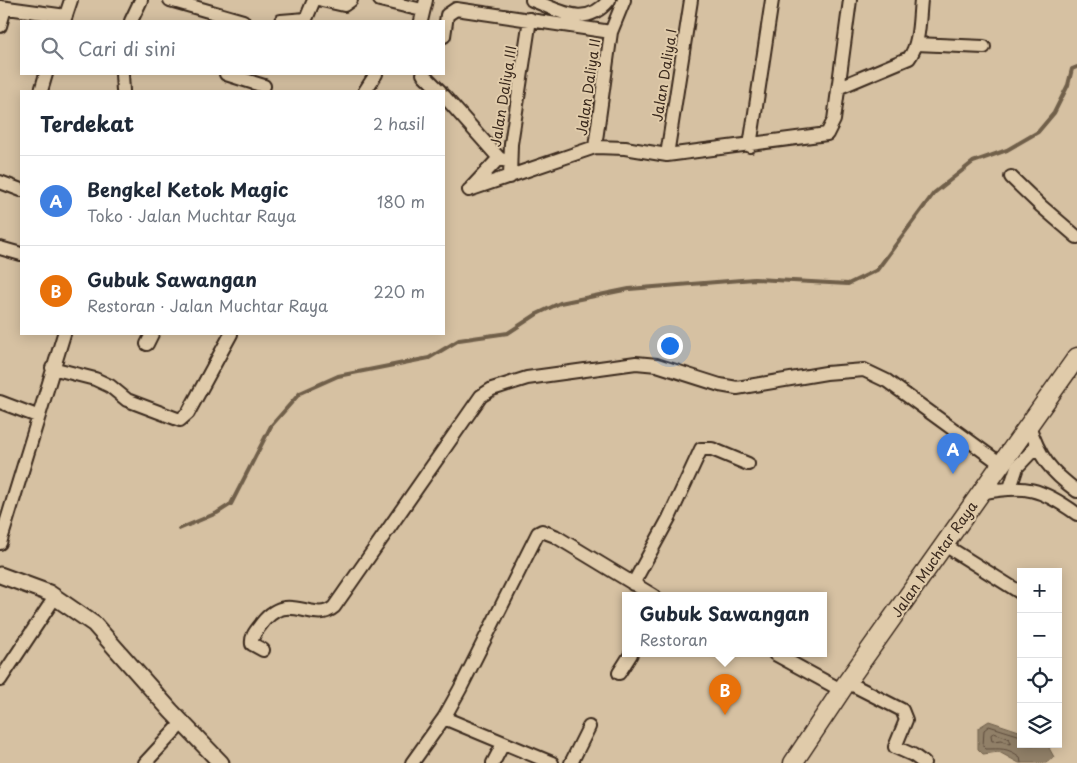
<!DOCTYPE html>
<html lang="id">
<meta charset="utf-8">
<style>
body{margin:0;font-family:"Playpen Sans",sans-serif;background:#f6f6f7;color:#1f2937}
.controls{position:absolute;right:15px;bottom:15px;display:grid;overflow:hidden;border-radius:0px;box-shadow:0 2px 12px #0003}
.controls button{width:45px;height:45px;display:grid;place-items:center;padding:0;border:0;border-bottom:1px solid #e0e1e3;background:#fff;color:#1f2937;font:25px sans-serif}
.you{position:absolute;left:669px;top:345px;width:18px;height:18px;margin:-12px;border:4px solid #fff;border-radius:50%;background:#1a73e8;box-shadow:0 0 0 8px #1a73e833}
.badge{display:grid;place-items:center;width:32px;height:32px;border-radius:50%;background:#d1495b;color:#fff;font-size:16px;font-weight:700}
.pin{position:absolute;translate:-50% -41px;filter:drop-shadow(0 1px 2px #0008)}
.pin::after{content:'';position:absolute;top:26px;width:18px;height:15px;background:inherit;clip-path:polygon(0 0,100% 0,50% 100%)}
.popup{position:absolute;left:622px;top:592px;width:205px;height:65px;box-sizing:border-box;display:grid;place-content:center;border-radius:0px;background:#fff;filter:drop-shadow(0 1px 4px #0005);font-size:16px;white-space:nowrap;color:#747a83}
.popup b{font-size:19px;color:#1f2937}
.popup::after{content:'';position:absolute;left:50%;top:100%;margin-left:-10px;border:10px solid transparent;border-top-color:#fff}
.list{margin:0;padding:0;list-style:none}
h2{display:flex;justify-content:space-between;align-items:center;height:65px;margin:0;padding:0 20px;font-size:21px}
h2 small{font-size:16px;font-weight:400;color:#747a83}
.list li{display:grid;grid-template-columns:32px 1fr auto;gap:15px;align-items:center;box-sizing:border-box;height:90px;padding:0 20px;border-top:1px solid #e0e1e3}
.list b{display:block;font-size:19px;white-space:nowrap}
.list p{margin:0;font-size:16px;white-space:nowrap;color:#747a83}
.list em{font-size:16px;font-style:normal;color:#747a83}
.icon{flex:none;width:28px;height:28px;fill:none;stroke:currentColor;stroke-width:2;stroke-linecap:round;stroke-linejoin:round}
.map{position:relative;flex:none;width:1077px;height:763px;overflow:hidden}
.search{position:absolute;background:#fff;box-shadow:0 2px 12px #0003;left:20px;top:20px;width:425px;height:55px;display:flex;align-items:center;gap:12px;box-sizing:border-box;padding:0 18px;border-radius:0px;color:#747a83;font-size:19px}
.panel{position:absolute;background:#fff;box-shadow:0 2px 12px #0003;left:20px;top:90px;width:425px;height:245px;border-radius:0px}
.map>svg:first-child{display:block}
.water{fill:#918068;stroke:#6f5e4a}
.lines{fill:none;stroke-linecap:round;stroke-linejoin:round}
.shore{stroke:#5d4c3c;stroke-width:1}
.stream{stroke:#6f5e4a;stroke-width:4}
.minor-casing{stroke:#3b2a1e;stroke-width:16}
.major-casing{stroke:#3b2a1e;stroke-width:19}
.highway-casing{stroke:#3b2a1e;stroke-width:21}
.minor{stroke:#e0cbaa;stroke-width:12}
.major{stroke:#e0cbaa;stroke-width:15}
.highway{stroke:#e0cbaa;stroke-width:18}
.labels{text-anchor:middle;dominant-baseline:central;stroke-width:4;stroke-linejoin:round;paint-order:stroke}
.street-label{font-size:14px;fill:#3b2a1e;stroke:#e0cbaa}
</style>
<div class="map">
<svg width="1077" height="763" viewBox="0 0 1077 763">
<rect width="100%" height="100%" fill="#d6c1a2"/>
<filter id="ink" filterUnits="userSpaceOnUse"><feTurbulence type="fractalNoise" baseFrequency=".02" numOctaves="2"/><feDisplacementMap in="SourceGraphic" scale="10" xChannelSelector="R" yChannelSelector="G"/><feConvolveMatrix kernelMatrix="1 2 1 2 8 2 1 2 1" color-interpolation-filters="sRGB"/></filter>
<g filter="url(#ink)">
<!-- water -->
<path class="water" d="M989 721 1019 731 1021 744 1037 746 1055 744 1049 748 1054 757 1046 763H1019L999 752 983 754 978 749V728Z"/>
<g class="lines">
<!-- shore -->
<path class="shore" d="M994 733 1008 738 1012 743 1009 744 1002 740 992 741 991 735Z
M1021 736 989 726 984 730 983 746 986 749C1000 749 1007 747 1020 757L1021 763"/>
<!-- stream -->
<path class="stream" d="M179 529 217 513 231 504 271 426 300 393 338 376 429 358 459 340 508 333 537 314 560 303 629 289 754 279 848 284 877 270 934 193 973 162 1007 150 1038 132 1054 113 1068 85 1072 69 1077 67"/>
<defs>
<path id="minor" d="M170 0 243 21
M322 0 344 5 351 0
M380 0 422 10
M532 0C561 11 585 29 609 0
M0 7 66 16
M64 21 71 0
M131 21 141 0
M281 21 306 19 314 0
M421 21 426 0
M0 26 5 8
M444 36 447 15 456 9 611 32
M916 44 984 47
M122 74 123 91
M226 74 264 86
M423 74 440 91
M840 87 909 58C920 44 919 18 921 0
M41 91 46 74
M365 91 376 74
M444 96 499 158 509 162
M750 146 772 0
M595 147 611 32 624 0
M667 155 691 0
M510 177 511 144 530 19
M1011 177 1041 206 1077 237
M0 182 21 190
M471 188 499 158
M469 190 595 147 625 148 667 155 827 134 834 120 850 0
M0 248 21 254
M147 344 152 334
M52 368 95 379 110 386 127 400 180 420 188 413 231 334
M0 402 37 416
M1029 425C1039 457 1051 472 1077 491
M1010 488 1017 467 1037 446
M981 493C1025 484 1041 488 1077 514
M0 543 64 334
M943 544 1021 593
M633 584 669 518 701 449H712L748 464
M263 650 252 644C251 637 255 632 259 627 287 586 312 626 334 607L481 396 492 389 527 378 636 363 657 365 720 385 737 388 826 373 864 370 887 381 1001 464
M775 654 841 690
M619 673 631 654
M0 680 55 597
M847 682 902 710 906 720 895 747 913 755 924 763
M444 718 552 763
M145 763 182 723
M412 763 444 718 460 689 538 533 542 531 555 536 654 596
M493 763 503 744
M571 763 589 727"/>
<path id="major" d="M0 575 49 593 94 624 171 711 221 763"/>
<path id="highway" d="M793 763 847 682 1077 357"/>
</defs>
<!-- minor casing -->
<use href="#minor" class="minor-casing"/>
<!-- major casing -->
<use href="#major" class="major-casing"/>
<!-- highway casing -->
<use href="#highway" class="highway-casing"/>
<!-- minor -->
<use href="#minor" class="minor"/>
<!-- major -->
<use href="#major" class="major"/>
<!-- highway -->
<use href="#highway" class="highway"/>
</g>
</g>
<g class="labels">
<!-- street labels -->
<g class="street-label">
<text transform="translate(664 75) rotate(-81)">Jalan Daliya I</text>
<text transform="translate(588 87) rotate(-82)">Jalan Daliya II</text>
<text transform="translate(503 96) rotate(-81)">Jalan Daliya III</text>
<text transform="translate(934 559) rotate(-55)">Jalan Muchtar Raya</text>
</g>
</g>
</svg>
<div class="controls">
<button>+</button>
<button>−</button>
<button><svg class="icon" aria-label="locate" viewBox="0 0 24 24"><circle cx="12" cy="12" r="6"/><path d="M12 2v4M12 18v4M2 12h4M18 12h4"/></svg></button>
<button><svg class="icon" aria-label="layers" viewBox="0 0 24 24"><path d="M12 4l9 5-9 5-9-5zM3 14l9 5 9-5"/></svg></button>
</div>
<div class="you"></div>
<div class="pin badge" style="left:953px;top:474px;background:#3f7fe0">A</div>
<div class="pin badge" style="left:725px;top:715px;background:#e8710a">B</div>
<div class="popup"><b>Gubuk Sawangan</b>Restoran</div>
<div class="search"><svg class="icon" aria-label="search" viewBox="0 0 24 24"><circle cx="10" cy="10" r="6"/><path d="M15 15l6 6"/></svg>Cari di sini</div>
<section class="panel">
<h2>Terdekat<small>2 hasil</small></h2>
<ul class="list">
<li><span class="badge" style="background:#3f7fe0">A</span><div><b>Bengkel Ketok Magic</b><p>Toko · Jalan Muchtar Raya</p></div><em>180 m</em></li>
<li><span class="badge" style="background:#e8710a">B</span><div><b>Gubuk Sawangan</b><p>Restoran · Jalan Muchtar Raya</p></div><em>220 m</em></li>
</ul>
</section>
</div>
